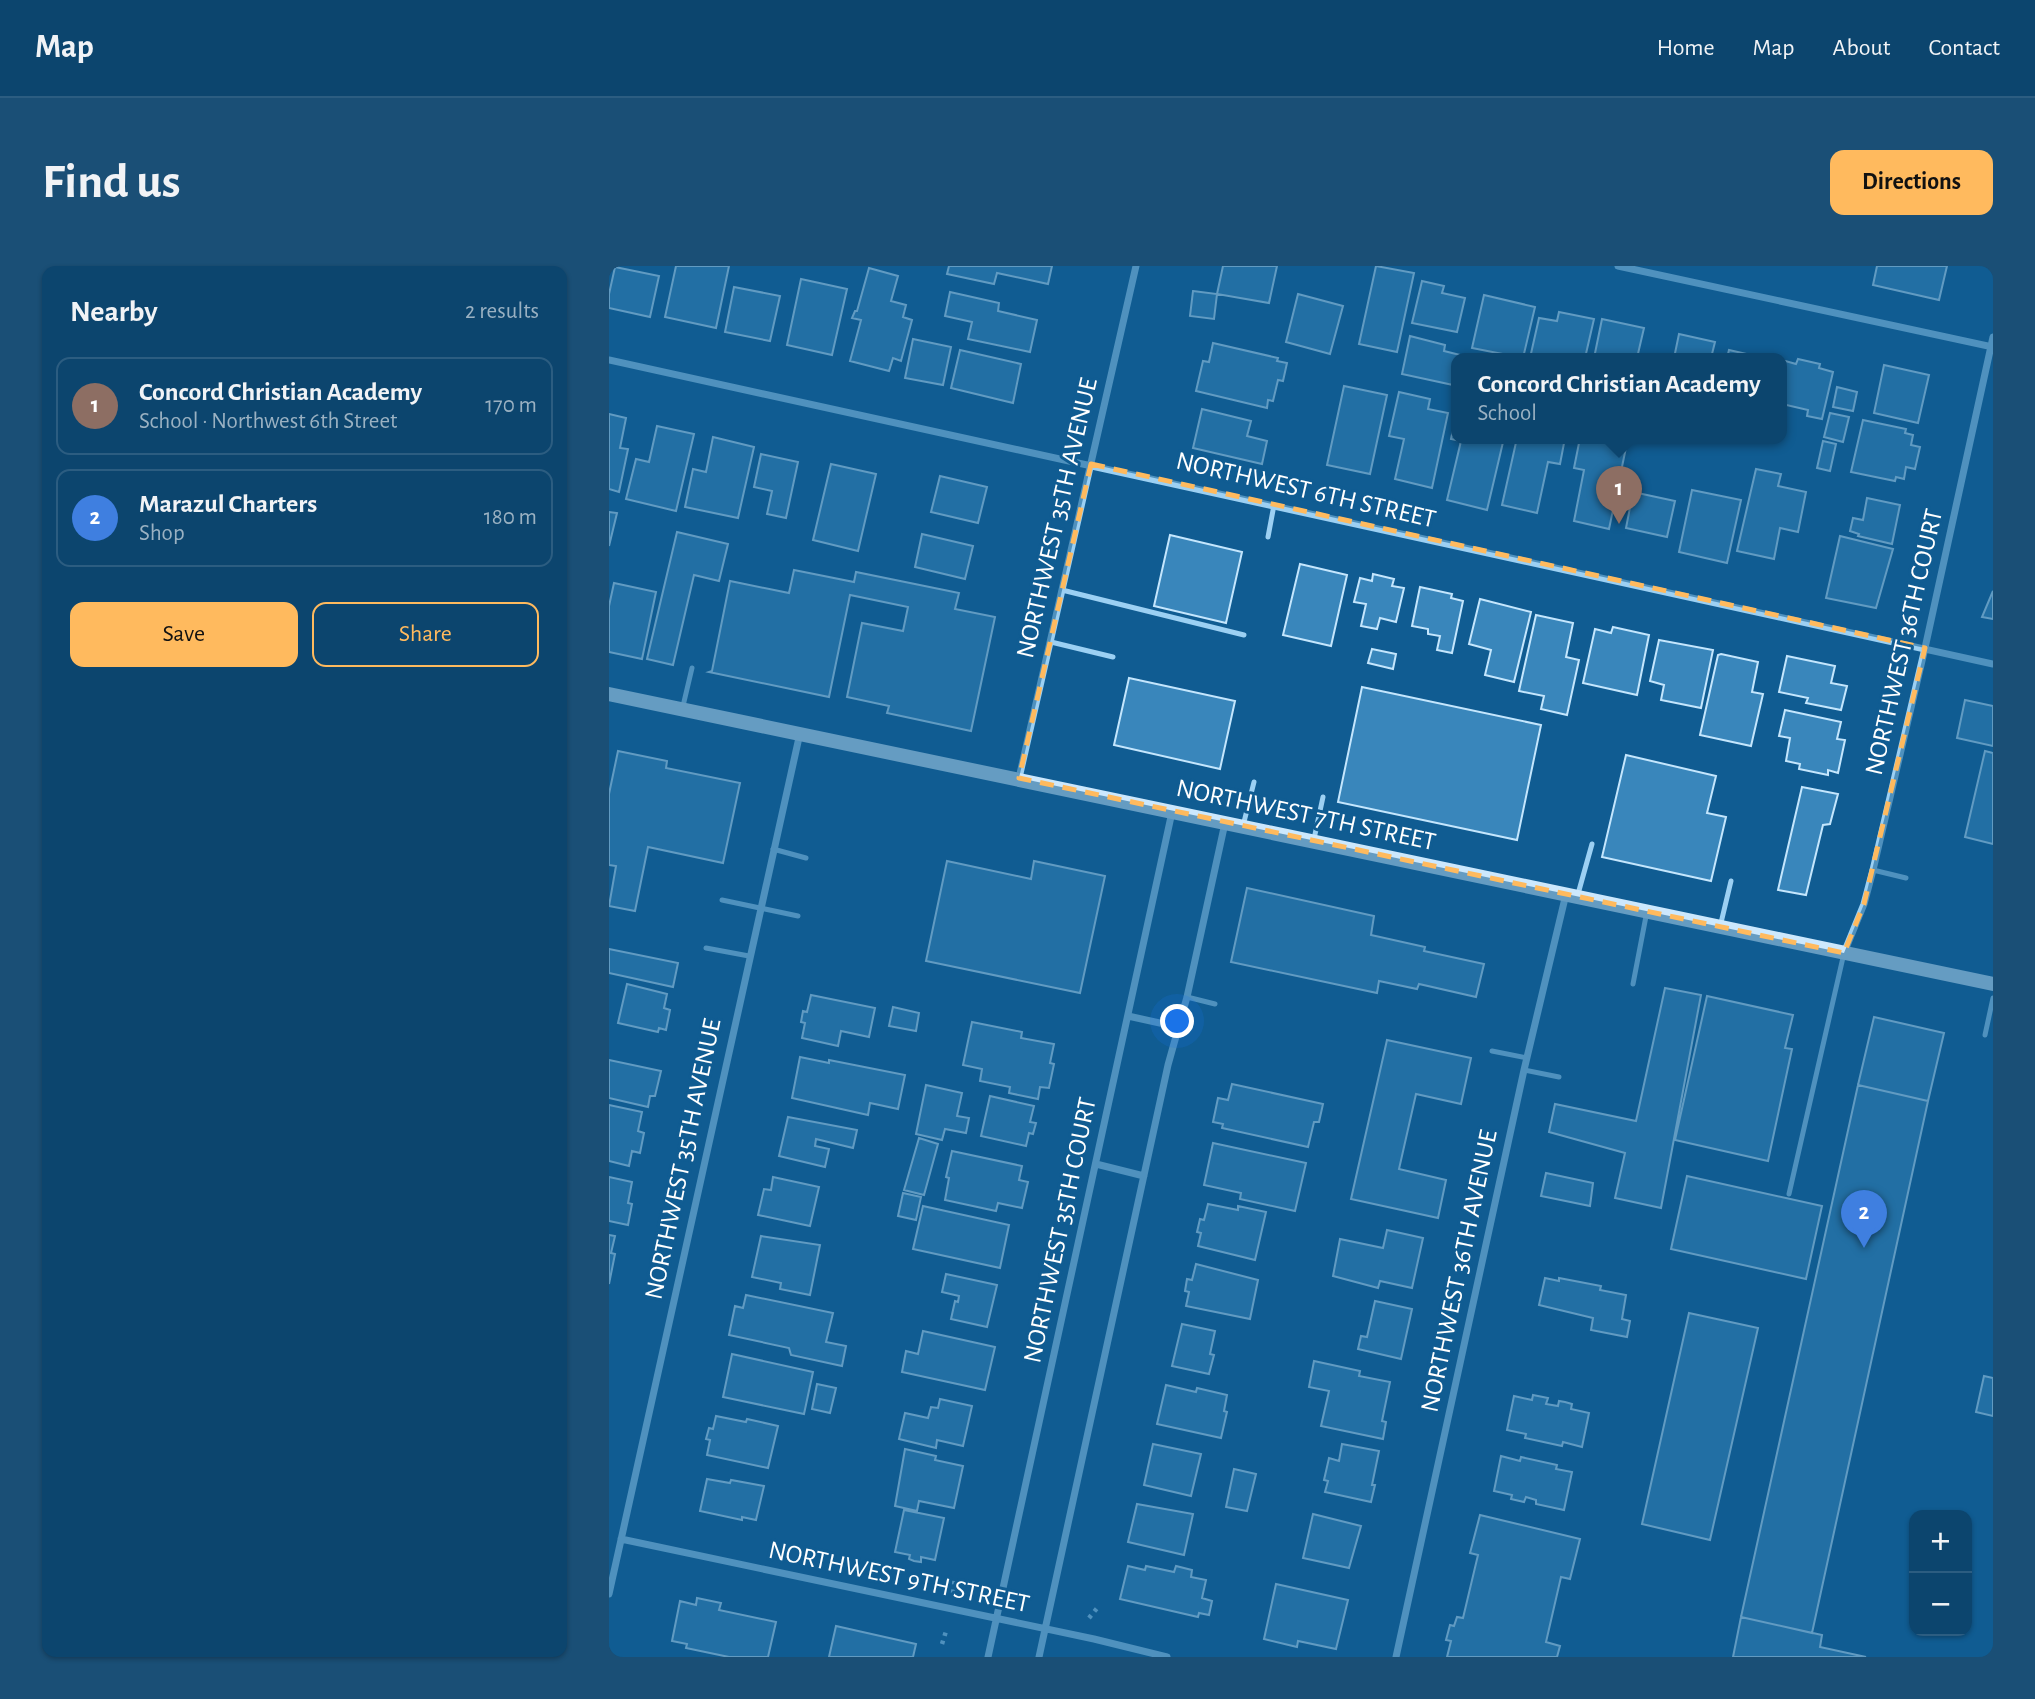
<!DOCTYPE html>
<meta charset="utf-8">
<style>
body{margin:0;font-family:"Alegreya Sans",sans-serif;background:#1a4f76;color:#f1f3f6}
.controls{position:absolute;right:21px;bottom:21px;display:grid;overflow:hidden;border-radius:14px;box-shadow:0 2px 5px #0004}
.controls button{width:63px;height:63px;display:grid;place-items:center;padding:0;border:0;border-bottom:2px solid #2c5d81;background:#0c456e;color:#f1f3f6;font:35px sans-serif}
.you{position:absolute;left:569px;top:756px;width:24px;height:24px;margin:-18px;border:5px solid #fff;border-radius:50%;background:#1a73e8;box-shadow:0 0 0 10px #1a73e833}
.badge{display:grid;place-items:center;width:46px;height:46px;border-radius:50%;background:#ffba5e;color:#fff;font-size:23px;font-weight:700}
.pin{position:absolute;translate:-50% -58px;filter:drop-shadow(0 2px 4px #0008)}
.pin::after{content:'';position:absolute;top:37px;width:24px;height:21px;background:inherit;clip-path:polygon(0 0,100% 0,50% 100%)}
.popup{position:absolute;left:842px;top:87px;width:336px;height:91px;box-sizing:border-box;display:grid;place-content:center;border-radius:14px;background:#0c456e;filter:drop-shadow(0 2px 5px #0005);font-size:23px;white-space:nowrap;color:#9ab1c2}
.popup b{font-size:26px;color:#f1f3f6}
.popup::after{content:'';position:absolute;left:50%;top:100%;margin-left:-14px;border:14px solid transparent;border-top-color:#0c456e}
.list{margin:0;padding:0;list-style:none}
h2{display:flex;justify-content:space-between;align-items:center;height:91px;margin:0;padding:0 28px;font-size:30px}
h2 small{font-size:23px;font-weight:400;color:#9ab1c2}
.list li{display:grid;grid-template-columns:46px 1fr auto;gap:21px;align-items:center;box-sizing:border-box;height:98px;margin:0 14px 14px;padding:0 14px;border:2px solid #2c5d81;border-radius:14px}
.list b{display:block;font-size:26px;white-space:nowrap}
.list p{margin:0;font-size:23px;white-space:nowrap;color:#9ab1c2}
.list em{font-size:23px;font-style:normal;color:#9ab1c2}
.actions{display:flex;gap:14px;padding:21px 28px}
.actions a{flex:1;padding:16px 0;border:2px solid #ffba5e;border-radius:14px;text-align:center;font-size:24px;color:#ffba5e}
.actions .main{background:#ffba5e;color:#111}
.map{position:relative;flex:none;width:1384px;height:1391px;overflow:hidden;border-radius:14px}
header{display:flex;align-items:center;gap:42px;box-sizing:border-box;height:98px;padding:0 35px;background:#0c456e;border-bottom:2px solid #2c5d81}
header strong{font-size:33px}
nav{display:flex;gap:38px;margin-inline-start:auto;font-size:24px}
.intro{display:flex;align-items:center;justify-content:space-between;box-sizing:border-box;height:168px;padding:0 42px}
h1{margin:0;font-size:49px}
.button{padding:18px 32px;border-radius:14px;background:#ffba5e;color:#111;font-size:24px;font-weight:700}
main{display:flex;gap:42px;padding:0 42px}
aside{flex:1;background:#0c456e;border-radius:14px;box-shadow:0 2px 5px #0004}
.map>svg:first-child{display:block}
.building{fill:#3986bb;stroke:#c4e6fd;stroke-width:2}
.lines{fill:none;stroke-linecap:round;stroke-linejoin:round}
.path{stroke:#9cd0f3;stroke-width:4.5;stroke-dasharray:3.5 5;stroke-linecap:butt}
.service{stroke:#9cd0f3;stroke-width:5}
.minor{stroke:#9cd0f3;stroke-width:7}
.secondary{stroke:#cce8fd;stroke-width:14}
.marked{fill:none;stroke:#ffba5e;stroke-width:5;stroke-dasharray:14 9;stroke-linejoin:round}
.labels{text-anchor:middle;dominant-baseline:central;stroke-width:6;stroke-linejoin:round;paint-order:stroke}
.street-label{font-size:26px;fill:#fff;stroke:#105c92}
</style>
<header>
<strong>Map</strong>
<nav><a>Home</a><a>Map</a><a>About</a><a>Contact</a></nav>
</header>
<div class="intro"><h1>Find us</h1><a class="button">Directions</a></div>
<main>
<aside>
<h2>Nearby<small>2 results</small></h2>
<ul class="list">
<li><span class="badge" style="background:#8d6e63">1</span><div><b>Concord Christian Academy</b><p>School · Northwest 6th Street</p></div><em>170 m</em></li>
<li><span class="badge" style="background:#3f7fe0">2</span><div><b>Marazul Charters</b><p>Shop</p></div><em>180 m</em></li>
</ul>
<div class="actions"><a class="main">Save</a><a>Share</a></div>
</aside>
<div class="map">
<svg width="1384" height="1391" viewBox="0 0 1384 1391">
<rect width="100%" height="100%" fill="#105c92"/>
<!-- building -->
<path class="building" d="M67 0H120L107 62 56 51Z
M340 0H443L439 18 388 7 385 18 338 8Z
M614 0H668L660 37 608 28Z
M767 0 805 7 788 86 750 78Z
M1268 0H1338L1330 34 1264 19Z
M6 1 50 10 41 51 0 42V28Z
M260 2 289 10 282 35 297 39 294 51 303 54 292 95 284 92 280 105 241 95 252 54 243 52 246 45H248Z
M192 13 238 23 223 89 178 79Z
M813 15 835 20 833 27 856 32 848 66 803 57Z
M125 21 171 30 161 75 116 66Z
M584 25 608 28 605 53 581 50Z
M341 26 390 37 389 45 428 54 421 86 359 73 363 56 336 50Z
M689 28 734 40 721 88 677 76Z
M875 29 926 41 914 92 863 82Z
M950 46 985 53 976 92H921L930 52 948 55Z
M993 53 1035 62 1028 92H985Z
M1070 68 1106 76 1102 92H1065Z
M801 70 836 79 835 85 851 89 850 92H847L844 119 793 108Z
M304 73 342 81 334 119 296 112Z
M604 77 669 92 668 95 678 97 674 115 669 114 664 135 659 134 658 142 587 125 594 95 600 96Z
M351 84 412 98 404 137 342 122Z
M1120 84 1155 92H1118Z
M1189 93 1211 98 1210 102 1224 106 1213 153 1198 150 1199 144 1173 138V94L1187 98Z
M1275 99 1320 109 1309 157 1265 147Z
M735 120 778 129 761 208 718 199Z
M1228 121 1248 126 1244 145 1224 141Z
M790 126 821 133 819 143 839 147 823 222 786 213 795 173 780 170Z
M593 143 642 155 638 170 658 175 653 198 584 182Z
M1221 147 1240 151 1234 176 1215 171Z
M0 148 17 152 11 182 19 183 10 226 0 223Z
M847 150V172H895L878 244 838 234 852 175 842 173Z
M1254 154 1297 163 1296 167 1304 169 1302 179 1311 181 1306 203 1297 201 1295 213 1287 211 1286 215 1242 206Z
M48 160 85 168 67 245 17 233 27 193 40 196Z
M104 171 145 181 129 252 76 241 84 203 97 206Z
M908 172H956L951 198 939 196 928 247 893 239Z
M971 172H1019L1000 263 965 255 975 204 965 202Z
M1214 175 1227 178 1221 205 1208 202Z
M152 188 189 196 177 252 158 248 163 225 145 221Z
M222 198 267 208 249 285 204 274Z
M1147 203 1172 208 1169 220 1197 226 1189 266 1171 262 1165 293 1128 285Z
M331 210 378 221 369 257 322 246Z
M1083 224 1132 234 1118 297 1070 286Z
M1024 226 1066 235 1058 271 1017 262Z
M1258 232 1291 239 1283 278 1249 270 1250 268 1241 265 1244 252 1254 254Z
M0 246 8 247 0 280Z
M68 266 119 278 110 315 85 309 64 399 38 393Z
M313 268 364 280 356 313 306 301Z
M561 269 633 286 617 357 545 340Z
M1231 270 1284 283 1267 342 1217 332Z
M691 298 738 309 722 380 674 369Z
M185 304 245 316 247 306 350 327 346 343 386 351 362 465 278 447 280 440 238 431 253 357 294 365 299 341 241 329 220 431 100 406 103 405 121 315 180 327Z
M764 308 785 313 783 320 795 322 787 356 771 352 768 363 752 360 757 338 745 336 751 312 763 315Z
M5 317 47 326 33 393 0 386V340Z
M811 321 843 328 842 332 854 335 843 387 828 384 831 370 819 368V363L803 360Z
M1384 325V353L1373 351Z
M871 333 922 346 905 416 876 409 882 384 860 378Z
M927 349 964 357 957 391 970 394 958 449 932 443 935 430 910 425Z
M1004 361 1040 369 1028 429 974 417 986 363 1002 367Z
M1050 374 1104 384 1092 442 1052 434 1055 419 1041 415Z
M763 383 787 388 784 403 759 397Z
M1112 388 1149 396 1143 426 1154 428 1142 480 1091 469 1109 389Z
M1178 390 1226 400 1222 417 1238 420 1232 444 1197 437 1199 432 1170 426Z
M520 412 626 435 611 503 505 479Z
M753 421 932 459 908 574 729 536Z
M1356 434 1384 440V480L1348 472Z
M1176 444 1232 456 1228 473 1236 474 1229 507 1219 504V509L1190 503 1191 498 1177 495 1181 472 1170 470Z
M9 485 58 495 57 502 131 517 114 597 39 581 26 645 0 640 7 600 0 599V528Z
M1376 485 1384 487V578L1356 571Z
M1017 489 1107 510 1098 547 1117 551 1102 615 993 591Z
M1193 521 1229 528 1221 558 1214 559 1197 629 1169 624Z
M338 595 422 613 425 595 496 610 471 727 317 695Z
M638 622 765 650 762 669 816 681 815 685 875 698 867 731 810 718 808 723 770 715 768 727 622 696Z
M0 683 69 697 64 721 0 707Z
M18 718 58 728 55 742 61 744 57 764 50 762 49 766 9 757Z
M1056 722 1092 729 1052 942 1006 932 1016 887 940 866 946 838 1027 855Z
M202 729 266 742 260 771 232 765 229 780 193 772 196 757 192 756 194 745 198 746Z
M1098 730 1184 749 1176 782 1183 783 1159 895 1066 874Z
M284 741 310 747 307 765 280 760Z
M1265 751 1335 767 1319 835 1249 819Z
M363 756 413 766 412 772 445 778 441 797 445 798 440 822 431 821 429 833 400 827 401 821 371 815 373 803 354 799Z
M778 774 862 792 852 838 807 828 790 903 837 914 829 952 742 933Z
M191 791 220 797V794L296 809 289 843 261 837 259 849 183 832Z
M0 794 52 805 46 830H41L39 841 0 832Z
M623 818 714 838 710 856H705L699 881 613 862 614 858 604 856 609 832 619 834Z
M317 819 353 827 348 850 360 852 357 867 336 863 333 874 307 868Z
M1249 819 1319 835 1203 1367 1132 1351Z
M381 830 425 840 421 856 427 857 424 868 420 867 417 880 372 870Z
M0 839 33 846 29 865 35 867 31 887 23 885 20 900 0 895Z
M179 851 248 864 244 882 207 873 206 880 220 883 216 901 170 890Z
M310 872 329 878 315 929 295 924Z
M604 877 697 897 686 945 631 933 632 927 595 919Z
M343 885 413 900 410 914 419 916 413 942 389 937 387 945 336 934 340 912 337 911Z
M937 907 984 917 981 940 932 930Z
M1078 910 1213 940 1197 1013 1062 983Z
M0 911 23 916 19 937 23 938 19 959 0 955Z
M164 911 210 921 201 960 149 949 155 923 162 924Z
M294 927 312 931 307 954 289 950Z
M599 938 629 944V940L657 946 646 994 589 980 592 967 588 966 591 953 595 954Z
M314 940 400 959 391 1002 304 983Z
M778 964 814 972 803 1022 771 1015 769 1022 724 1010 731 973 774 982Z
M0 969 6 970 2 987 6 988 0 1018Z
M152 970 211 979 201 1029 171 1023 172 1017 143 1011Z
M587 998 649 1014 641 1053 577 1040 580 1026 576 1025 578 1013 583 1014Z
M337 1008 388 1019 378 1061 342 1053 346 1035 349 1036 350 1030 333 1026Z
M936 1012 950 1015V1012L992 1020 991 1024 1017 1029 1013 1053 1021 1055 1018 1071 982 1064 984 1052 930 1039Z
M137 1029 224 1047 217 1076 237 1080 233 1100 182 1089 180 1082 120 1069 126 1040 134 1042Z
M766 1035 803 1043 792 1093 749 1083 752 1070 758 1071Z
M1080 1047 1149 1062 1101 1274 1033 1258Z
M573 1058 606 1065 601 1088 605 1089 600 1108 563 1100Z
M314 1065 386 1081 376 1124 293 1106 297 1085 309 1088Z
M123 1088 204 1106 195 1148 114 1131Z
M705 1095 751 1105 750 1110 781 1116 773 1155 777 1156 774 1173 712 1160 720 1125 700 1121Z
M1375 1110 1384 1112V1150L1367 1146Z
M208 1118 227 1122 221 1147 203 1143Z
M557 1119 587 1126 588 1122 618 1129 615 1145 618 1146 612 1172 548 1158Z
M924 1129 939 1132 937 1138 949 1140 950 1135 956 1136 963 1138 962 1143 980 1147 973 1181 954 1176 953 1180 916 1172 917 1168 898 1164 905 1130 923 1134Z
M331 1133 363 1140 354 1180 328 1174 327 1182 290 1173 296 1147 319 1152 322 1141 329 1142Z
M107 1150 137 1156 138 1153 169 1160 159 1202 98 1189 101 1174 97 1173 100 1162 104 1163Z
M544 1178 592 1188 582 1230 535 1219Z
M733 1178 770 1185 763 1219H766L762 1236 716 1226 719 1215 715 1214 720 1192 730 1195Z
M296 1183 327 1190 326 1194 354 1200 345 1242 310 1235 308 1245 286 1240Z
M892 1190 911 1195 912 1191 948 1199 947 1203 963 1206 955 1244 927 1238V1234L917 1231 915 1236 902 1233 903 1229 885 1225Z
M625 1203 647 1208 638 1245 617 1241Z
M98 1213 121 1217 122 1214 155 1220 147 1254 133 1251V1254L91 1245Z
M528 1238 584 1248 575 1289 519 1276Z
M295 1244 335 1252 326 1294 312 1291V1296L305 1295 300 1293 301 1289 286 1286Z
M704 1248 752 1260 740 1302 694 1292Z
M871 1249 971 1273 961 1313 952 1311 937 1376 951 1380 948 1391H838L842 1375 837 1374 841 1359 845 1360 848 1351 854 1352 869 1289 861 1287Z
M519 1300 536 1304 537 1300 565 1306 567 1300 583 1304 582 1311 597 1314 593 1332 603 1335 600 1349 590 1347 589 1351 511 1333Z
M667 1318 739 1334 727 1383 689 1375 688 1381 655 1373Z
M88 1332 112 1337 110 1344 167 1356 159 1391H120L77 1382 78 1378 63 1375 71 1335 87 1339Z
M1132 1351 1213 1369 1211 1381 1257 1391H1124Z
M227 1360 307 1378 304 1391H220Z"/>
<g class="lines">
<!-- path -->
<path class="path" d="M344 1327 346 1311
M480 1352 489 1341
M333 1378 338 1362"/>
<!-- service -->
<path class="service" d="M659 271 665 239
M453 324 635 369
M442 376 504 391
M74 440 83 402
M634 560 645 516
M705 573 714 531
M164 583 197 592
M1264 604 1297 612
M969 628 983 578
M113 634 189 650
M1111 661 1122 615
M97 682 140 690
M1024 718 1038 645
M578 731 606 738
M1376 769 1384 732
M883 785 918 792
M915 804 950 811
M1180 928 1235 687"/>
<!-- minor -->
<path class="minor" d="M1009 0 1384 81
M0 94 1384 398
M410 512 527 0
M1235 687 1255 638 1264 604 1316 382 1384 71
M519 750 569 761
M487 898 535 910
M12 1273 485 1373 558 1391
M0 1328 191 467
M379 1391 563 546
M430 1391 559 799 578 731 616 557
M787 1391 915 804 957 628"/>
<!-- secondary -->
<path class="secondary" d="M0 428 1384 718"/>
</g>
<!-- marked area -->
<path d="M0 0H1384V1391H0ZM482 198 1316 382 1255 638 1235 687 410 512Z" fill="#105c92" fill-opacity=".55" fill-rule="evenodd"/>
<path class="marked" d="M482 198 1316 382 1255 638 1235 687 410 512Z"/>
<g class="labels">
<!-- street labels -->
<g class="street-label">
<text transform="translate(697 224) rotate(13)">NORTHWEST 6TH STREET</text>
<text transform="translate(448 252) rotate(-77)">NORTHWEST 35TH AVENUE</text>
<text transform="translate(1295 376) rotate(-77)">NORTHWEST 36TH COURT</text>
<text transform="translate(697 549) rotate(12)">NORTHWEST 7TH STREET</text>
<text transform="translate(74 893) rotate(-78)">NORTHWEST 35TH AVENUE</text>
<text transform="translate(451 964) rotate(-78)">NORTHWEST 35TH COURT</text>
<text transform="translate(850 1005) rotate(-78)">NORTHWEST 36TH AVENUE</text>
<text transform="translate(290 1311) rotate(12)">NORTHWEST 9TH STREET</text>
</g>
</g>
</svg>
<div class="controls">
<button>+</button>
<button>−</button>
</div>
<div class="you"></div>
<div class="pin badge" style="left:1010px;top:258px;background:#8d6e63">1</div>
<div class="popup"><b>Concord Christian Academy</b>School</div>
<div class="pin badge" style="left:1255px;top:982px;background:#3f7fe0">2</div>
</div>
</main>
